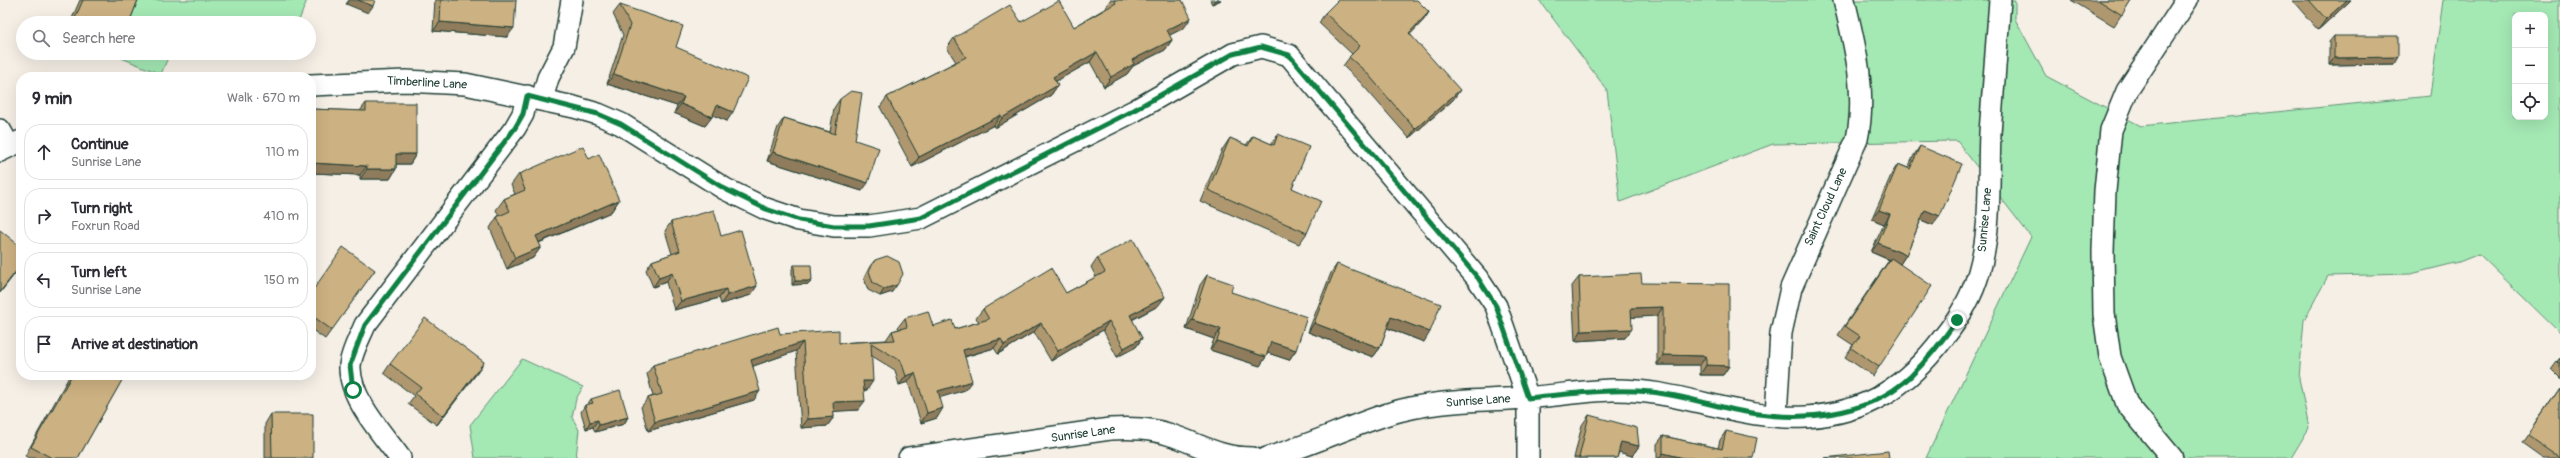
<!DOCTYPE html>
<meta charset="utf-8">
<style>
body{margin:0;font-family:Pangolin,sans-serif;background:#f2f2f3;color:#2b2b33}
.controls{position:absolute;right:12px;top:12px;display:grid;overflow:hidden;border-radius:8px;box-shadow:0 4px 16px #0002}
.controls button{width:36px;height:36px;display:grid;place-items:center;padding:0;border:0;border-bottom:1px solid #e1e1e2;background:#fff;color:#2b2b33;font:20px sans-serif}
.stop{position:absolute;width:12px;height:12px;margin:-9px;border:3px solid #0b8043;border-radius:50%;background:#fff}
.stop.end{background:#0b8043;border-color:#fff;box-shadow:0 1px 4px #0008}
.list{margin:0;padding:0;list-style:none}
h2{display:flex;justify-content:space-between;align-items:center;height:52px;margin:0;padding:0 16px;font-size:17px}
h2 small{font-size:13px;font-weight:400;color:#7c7c81}
.list li{display:grid;grid-template-columns:26px 1fr auto;gap:12px;align-items:center;box-sizing:border-box;height:56px;margin:0 8px 8px;padding:0 8px;border:1px solid #e1e1e2;border-radius:16px}
.list b{display:block;font-size:15px;white-space:nowrap}
.list p{margin:0;font-size:13px;white-space:nowrap;color:#7c7c81}
.list em{font-size:13px;font-style:normal;color:#7c7c81}
.icon{flex:none;width:22px;height:22px;fill:none;stroke:currentColor;stroke-width:2;stroke-linecap:round;stroke-linejoin:round}
.map{position:relative;flex:none;width:2560px;height:458px;overflow:hidden}
.search{position:absolute;background:#fff;box-shadow:0 4px 16px #0002;left:16px;top:16px;width:300px;height:44px;display:flex;align-items:center;gap:10px;box-sizing:border-box;padding:0 14px;border-radius:22px;color:#7c7c81;font-size:15px}
.panel{position:absolute;background:#fff;box-shadow:0 4px 16px #0002;left:16px;top:72px;width:300px;height:308px;border-radius:16px}
.map>svg:first-child{display:block}
.green{fill:#a4e8b4;stroke:#629274;fill-rule:evenodd}
.lines{fill:none;stroke-linecap:round;stroke-linejoin:round}
.street-casing{stroke:#1f3d34;stroke-width:24}
.street{stroke:#fff;stroke-width:21}
.wall{fill:#af9870;stroke:#1f3d34}
.shaded-wall{fill:#8f7c5b;stroke:#1f3d34}
.building{fill:#ccb182;stroke:#1f3d34}
.route{stroke:#0b8043;stroke-width:5}
.labels{text-anchor:middle;dominant-baseline:central;stroke-width:3;stroke-linejoin:round;paint-order:stroke}
.street-label{font-size:12px;fill:#1f3d34;stroke:#fff}
</style>
<div class="map">
<svg width="2560" height="458" viewBox="0 0 2560 458">
<rect width="100%" height="100%" fill="#f5efe6"/>
<filter id="ink" filterUnits="userSpaceOnUse"><feTurbulence type="fractalNoise" baseFrequency=".025" numOctaves="2"/><feDisplacementMap in="SourceGraphic" scale="8" xChannelSelector="R" yChannelSelector="G"/><feConvolveMatrix kernelMatrix="1 2 1 2 8 2 1 2 1" color-interpolation-filters="sRGB"/></filter>
<g filter="url(#ink)">
<!-- green -->
<path class="green" d="M137 0H307L298 23H127Z
M1539 0H2015V19L2046 76 2141 126 2430 96 2443 0H2560V333L2479 254 2459 262 2411 274 2328 276 2304 320 2299 378 2309 428 2291 458H1926L2031 237 1957 141 1773 144 1620 202 1607 90ZM2515 15H2545V117H2515Z
M115 53H170L161 74 114 55Z
M522 359 583 387 576 399 572 417 579 430 576 458H475L470 425Z"/>
<g class="lines">
<defs>
<path id="street" d="M311 85 405 81 465 84 574 107 598 114 621 124 725 189 766 209 799 220 834 226H869L921 218 1134 111 1233 54 1261 47 1289 55 1478 279 1496 306 1528 398V458
M542 99 548 78 564 47 572 0
M0 130 9 146
M0 151 21 141
M1776 415 1781 333 1791 288 1857 139C1867 92 1855 46 1844 0
M400 458C382 433 349 398 350 366 351 353 360 337 365 325L515 128 523 114 527 96
M909 458 1110 429C1131 428 1151 428 1171 435 1201 445 1219 458 1253 458
M1267 458C1309 446 1347 427 1388 414 1432 400 1480 401 1525 398 1554 396 1582 391 1611 390 1677 388 1740 421 1806 417 1868 413 1907 386 1944 337 1960 317 1972 297 1979 272 1992 227 1988 179 1990 133 1993 89 1997 45 2000 0
M2172 458 2127 404 2110 357 2104 314 2103 251 2105 191 2111 130 2127 91 2187 0"/>
</defs>
<!-- street casing -->
<use href="#street" class="street-casing"/>
<!-- street -->
<use href="#street" class="street"/>
</g>
<!-- wall -->
<path class="wall" d="M80 0H138L129 23H70Z
M435 0H516L507 37 433 31Z
M1110 0H1182L1184 28 1169 35 1172 40 1165 50 1133 66 1127 74 1104 87 1090 62 1056 81 1058 85 1051 95 995 128 994 125 912 167 880 107 887 97 956 62 947 48 954 38 1021 22 1074 27 1106 8V7Z
M1210 0H1221L1212 4Z
M2071 0H2131L2114 26Z
M2292 0H2351L2318 30Z
M620 5 676 47 727 121 713 115 705 126 674 113 677 106 607 84 623 35 613 14Z
M1429 12 1423 21 1410 34 1453 100 1409 138 1360 82 1343 66 1352 54 1319 23 1325 13Z
M2334 36 2394 64 2329 65V42Z
M840 99 855 140 862 191 767 161 778 127 784 118 830 132 834 108Z
M366 103 416 154 410 164H396V169L390 179H360V175L311 173V109L360 111Z
M1278 134 1292 188 1307 233 1299 244 1200 201 1222 150 1230 138 1246 145 1253 136 1271 144Z
M1920 146 1933 225 1921 220 1906 255 1900 264 1879 367 1873 376 1845 357 1853 345 1838 335 1889 260 1871 252 1884 224 1872 219 1892 173 1898 164 1908 168 1914 155Z
M589 159 619 200 611 212 539 243 541 247 533 258 507 269 490 228 497 217 499 216 496 210 504 199 515 194 511 185 519 174Z
M21 197V203L19 199Z
M671 222 721 236 751 295 721 304 719 298 674 310 666 282 653 287 646 270 652 261 672 254 665 231Z
M1097 258 1158 306 1132 320 1142 338 1136 347 1117 357 1103 330 1051 361 1034 332 998 354 994 348 965 357V390L940 397 937 418 921 423 908 382 899 385 895 370 872 356 867 390H864L858 410 833 411 834 417 827 426 801 428 796 351 753 366 754 400 648 431 641 407 648 398 653 396 647 374 653 365 780 334 839 343 886 340 892 331 899 329 898 327 905 318 933 326 955 329 979 322 976 318 983 309 1066 293 1096 277 1091 267Z
M875 260 892 292 880 296 868 290 864 278 870 266Z
M1337 264 1424 342 1387 328 1380 348 1373 357 1308 332 1331 273Z
M794 265 812 281 809 284 792 285V269Z
M375 270 325 339 311 329V293Z
M1207 275 1231 292 1296 350 1289 360 1268 353 1260 366 1210 350 1214 339 1186 329 1200 285Z
M1579 277 1642 283 1729 366 1723 375H1700V365H1657V316L1631 317 1625 338 1575 341 1572 286Z
M2560 358V379L2551 370Z
M484 362 437 425 408 404 414 396 384 373 390 364Z
M70 375H128L125 380 123 378 78 458H29L25 456Z
M2560 388V458H2543L2522 443Z
M591 399 628 417 624 424 595 432 593 427 586 429 581 412 585 405H587Z
M271 414 313 458H265V424Z
M1589 415 1639 446 1632 456 1619 452 1617 458H1574L1582 425Z
M1726 431 1753 458H1657V444L1663 436 1718 448 1720 440Z"/>
<!-- shaded-wall -->
<path class="shaded-wall" d="M349 0H358L373 6 368 13 346 4Z
M1215 0H1221L1212 4Z
M2347 0H2351L2318 30 2326 19Z
M1429 12 1423 21 1403 42 1409 33Z
M1191 18 1184 28 1160 40 1167 30Z
M440 22 514 28 507 37 433 31Z
M1172 40 1165 50 1133 66 1127 74 1104 87 1111 77 1132 60Z
M1097 52 1090 62 1046 87 1053 77Z
M101 53H115L111 57Z
M2398 57 2394 64 2329 65 2334 58Z
M614 74 684 97 677 106 607 84Z
M1058 85 1051 95 995 128 1002 118Z
M1460 90 1453 100 1409 138 1415 129Z
M681 104 712 117 705 126 674 113Z
M717 105 733 112 727 121 710 114Z
M1001 115 994 125 912 167 919 157Z
M773 152 868 183 862 191 767 161Z
M396 154H416L410 164H390Z
M311 163 367 166 360 175 311 173Z
M367 169H396L390 179H360Z
M619 200 611 212 528 247 536 236Z
M1879 210 1890 214 1884 224 1872 219Z
M1925 210 1940 216 1933 225 1919 219Z
M1878 243 1906 255 1900 264 1871 252Z
M541 247 533 258 507 269 515 258Z
M21 265V266L0 293V292Z
M672 273 666 282 653 287 659 278Z
M795 281H812L809 284 792 285Z
M897 285 892 292 880 296 884 289Z
M757 286 751 295 721 304 727 295Z
M726 289 719 298 674 310 681 301Z
M1165 297 1158 306 1123 324 1130 315Z
M1663 307 1657 316 1624 318 1631 308Z
M1391 317 1430 332 1424 342 1385 327Z
M1192 320 1221 329 1214 339 1186 329Z
M1109 321 1103 330 1051 361 1058 351Z
M1041 323 1034 332 998 354 1004 345Z
M1314 323 1380 348 1373 357 1308 332Z
M1632 329 1625 338 1575 341 1581 331Z
M1142 338 1136 347 1117 357 1124 348Z
M1001 339 994 348 956 359 963 350Z
M1217 341 1266 357 1260 366 1210 350Z
M803 342 796 351 745 369 751 360Z
M1271 342 1296 350 1289 360 1265 352Z
M1663 355 1706 356 1700 365H1657Z
M484 362 478 372 437 425 443 416Z
M1706 365 1729 366 1723 375H1700Z
M915 373 908 382 899 385 906 376Z
M863 381H873L867 390 857 391Z
M972 381 965 390 932 400 938 391Z
M760 391 754 400 648 431 655 422Z
M865 401 858 410 826 412 833 402Z
M943 408 937 418 921 423 927 413Z
M628 417 624 424 595 432 599 425Z
M834 417 827 426 801 428 808 419Z
M598 420 593 427 586 429 590 422Z
M1621 442 1639 446 1632 456 1615 451Z
M1663 453 1684 458H1659Z"/>
<!-- building -->
<path class="building" d="M83 0H138L129 23H73Z
M358 0H375L373 6Z
M441 0H516L514 28 440 22Z
M1114 0H1182L1191 18 1167 30 1172 40 1132 60 1134 64 1111 77 1097 52 1053 77 1058 85 1002 118 1001 115 919 157 887 97 966 57 954 38 1010 5 1021 22 1059 1 1074 27 1116 3Z
M1338 0H1417L1429 12 1409 33 1460 90 1415 129 1366 72 1349 57 1360 46 1325 13Z
M2098 0H2131L2122 15Z
M2309 0H2347L2326 19Z
M620 5 683 26 676 47 748 78 733 112 717 105 712 117 681 104 684 97 614 74 630 25Z
M2334 36H2398V57L2334 58Z
M851 91 862 93 855 140 879 148 868 183 773 152 784 118 835 134 840 99Z
M366 103H416V154H396V169H367V166L311 163V109L366 111Z
M1278 134 1309 147 1292 188 1321 201 1307 233 1208 190 1230 138 1248 146 1253 136 1274 145Z
M583 146 589 159 599 154 619 200 536 236 541 247 515 258 497 217 510 211 504 199 525 190 519 174Z
M1920 146 1962 164 1940 216 1925 210 1906 255 1878 243 1890 214 1879 210 1898 164 1910 169Z
M714 210 721 236 741 230 757 286 727 295 726 289 681 301 672 273 659 278 652 261 680 251 671 222Z
M0 230 21 247V265L0 292Z
M1133 239 1165 297 1130 315 1142 338 1124 348 1109 321 1058 351 1041 323 1004 345 1001 339 963 350 972 381 938 391 943 408 927 413 915 373 906 376 901 361 871 343 873 381H863L865 401 833 402 834 417 808 419 803 342 751 360 760 391 655 422 648 398 662 394 653 365 778 327 780 334 839 330V343L895 340 892 331 907 327 905 318 928 311 933 326 952 320 955 329 989 319 983 309 1051 268 1066 293 1105 272 1097 258Z
M343 247 375 270 332 330 311 315V293Z
M887 256 899 262 903 274 897 285 884 289 873 283 869 271 875 260Z
M1891 258 1932 286 1879 367 1851 348 1860 336 1845 326Z
M1337 264 1441 304 1430 332 1391 317 1380 348 1314 323Z
M794 265H811L812 281H795Z
M1641 274 1642 283 1729 284V366L1706 365V356L1663 355V307L1631 308 1632 329 1581 331 1579 277Z
M1207 275 1233 284 1231 292 1307 317 1296 350 1271 342 1266 357 1217 341 1221 329 1192 320Z
M425 318 484 362 443 416 415 394 421 387 390 364Z
M2560 358V365L2557 362Z
M72 375H125L78 458H52L31 447Z
M2560 388V457L2528 435Z
M620 390 628 417 599 425 598 420 590 422 585 405 593 403 591 399Z
M271 414H313V458H272Z
M1589 415 1637 428 1639 446 1621 442 1617 458H1579Z
M1726 431 1757 438 1753 458H1684L1663 453V436L1722 449Z
M1888 451 1889 458H1824Z"/>
</g>
<g class="lines" filter="url(#ink)">
<!-- route -->
<path class="route" d="M353 390 350 365 365 325 515 128 523 114 527 96 598 114 621 124 725 189 766 209 799 220 834 226H869L921 218 1134 110 1233 54 1261 47 1289 55 1478 278 1496 306 1528 398C1568 394 1610 388 1651 392 1681 395 1710 405 1740 411 1798 422 1865 419 1911 376 1928 359 1943 340 1957 320"/>
</g>
<g class="labels">
<!-- street labels -->
<g class="street-label">
<text transform="translate(427 83) rotate(3)">Timberline Lane</text>
<text transform="translate(1826 207) rotate(-65)">Saint Cloud Lane</text>
<text transform="translate(1985 220) rotate(-85)">Sunrise Lane</text>
<text transform="translate(1478 401) rotate(-4)">Sunrise Lane</text>
<text transform="translate(1083 434) rotate(-8)">Sunrise Lane</text>
</g>
</g>
</svg>
<div class="controls">
<button>+</button>
<button>−</button>
<button><svg class="icon" aria-label="locate" viewBox="0 0 24 24"><circle cx="12" cy="12" r="6"/><path d="M12 2v4M12 18v4M2 12h4M18 12h4"/></svg></button>
</div>
<div class="stop" style="left:353px;top:390px"></div>
<div class="stop end" style="left:1957px;top:320px"></div>
<div class="search"><svg class="icon" aria-label="search" viewBox="0 0 24 24"><circle cx="10" cy="10" r="6"/><path d="M15 15l6 6"/></svg>Search here</div>
<section class="panel">
<h2>9 min<small>Walk · 670 m</small></h2>
<ul class="list">
<li><svg class="icon" aria-label="ahead" viewBox="0 0 24 24"><path d="M12 20V5M6 11l6-6 6 6"/></svg><div><b>Continue</b><p>Sunrise Lane</p></div><em>110 m</em></li>
<li><svg class="icon" aria-label="right" viewBox="0 0 24 24"><path d="M7 20v-9h11M14 6l5 5-5 5"/></svg><div><b>Turn right</b><p>Foxrun Road</p></div><em>410 m</em></li>
<li><svg class="icon" aria-label="left" viewBox="0 0 24 24"><path d="M17 20v-9H6M10 6l-5 5 5 5"/></svg><div><b>Turn left</b><p>Sunrise Lane</p></div><em>150 m</em></li>
<li><svg class="icon" aria-label="arrive" viewBox="0 0 24 24"><path d="M6 21V4h12l-3 4 3 4H6"/></svg><div><b>Arrive at destination</b></div></li>
</ul>
</section>
</div>
